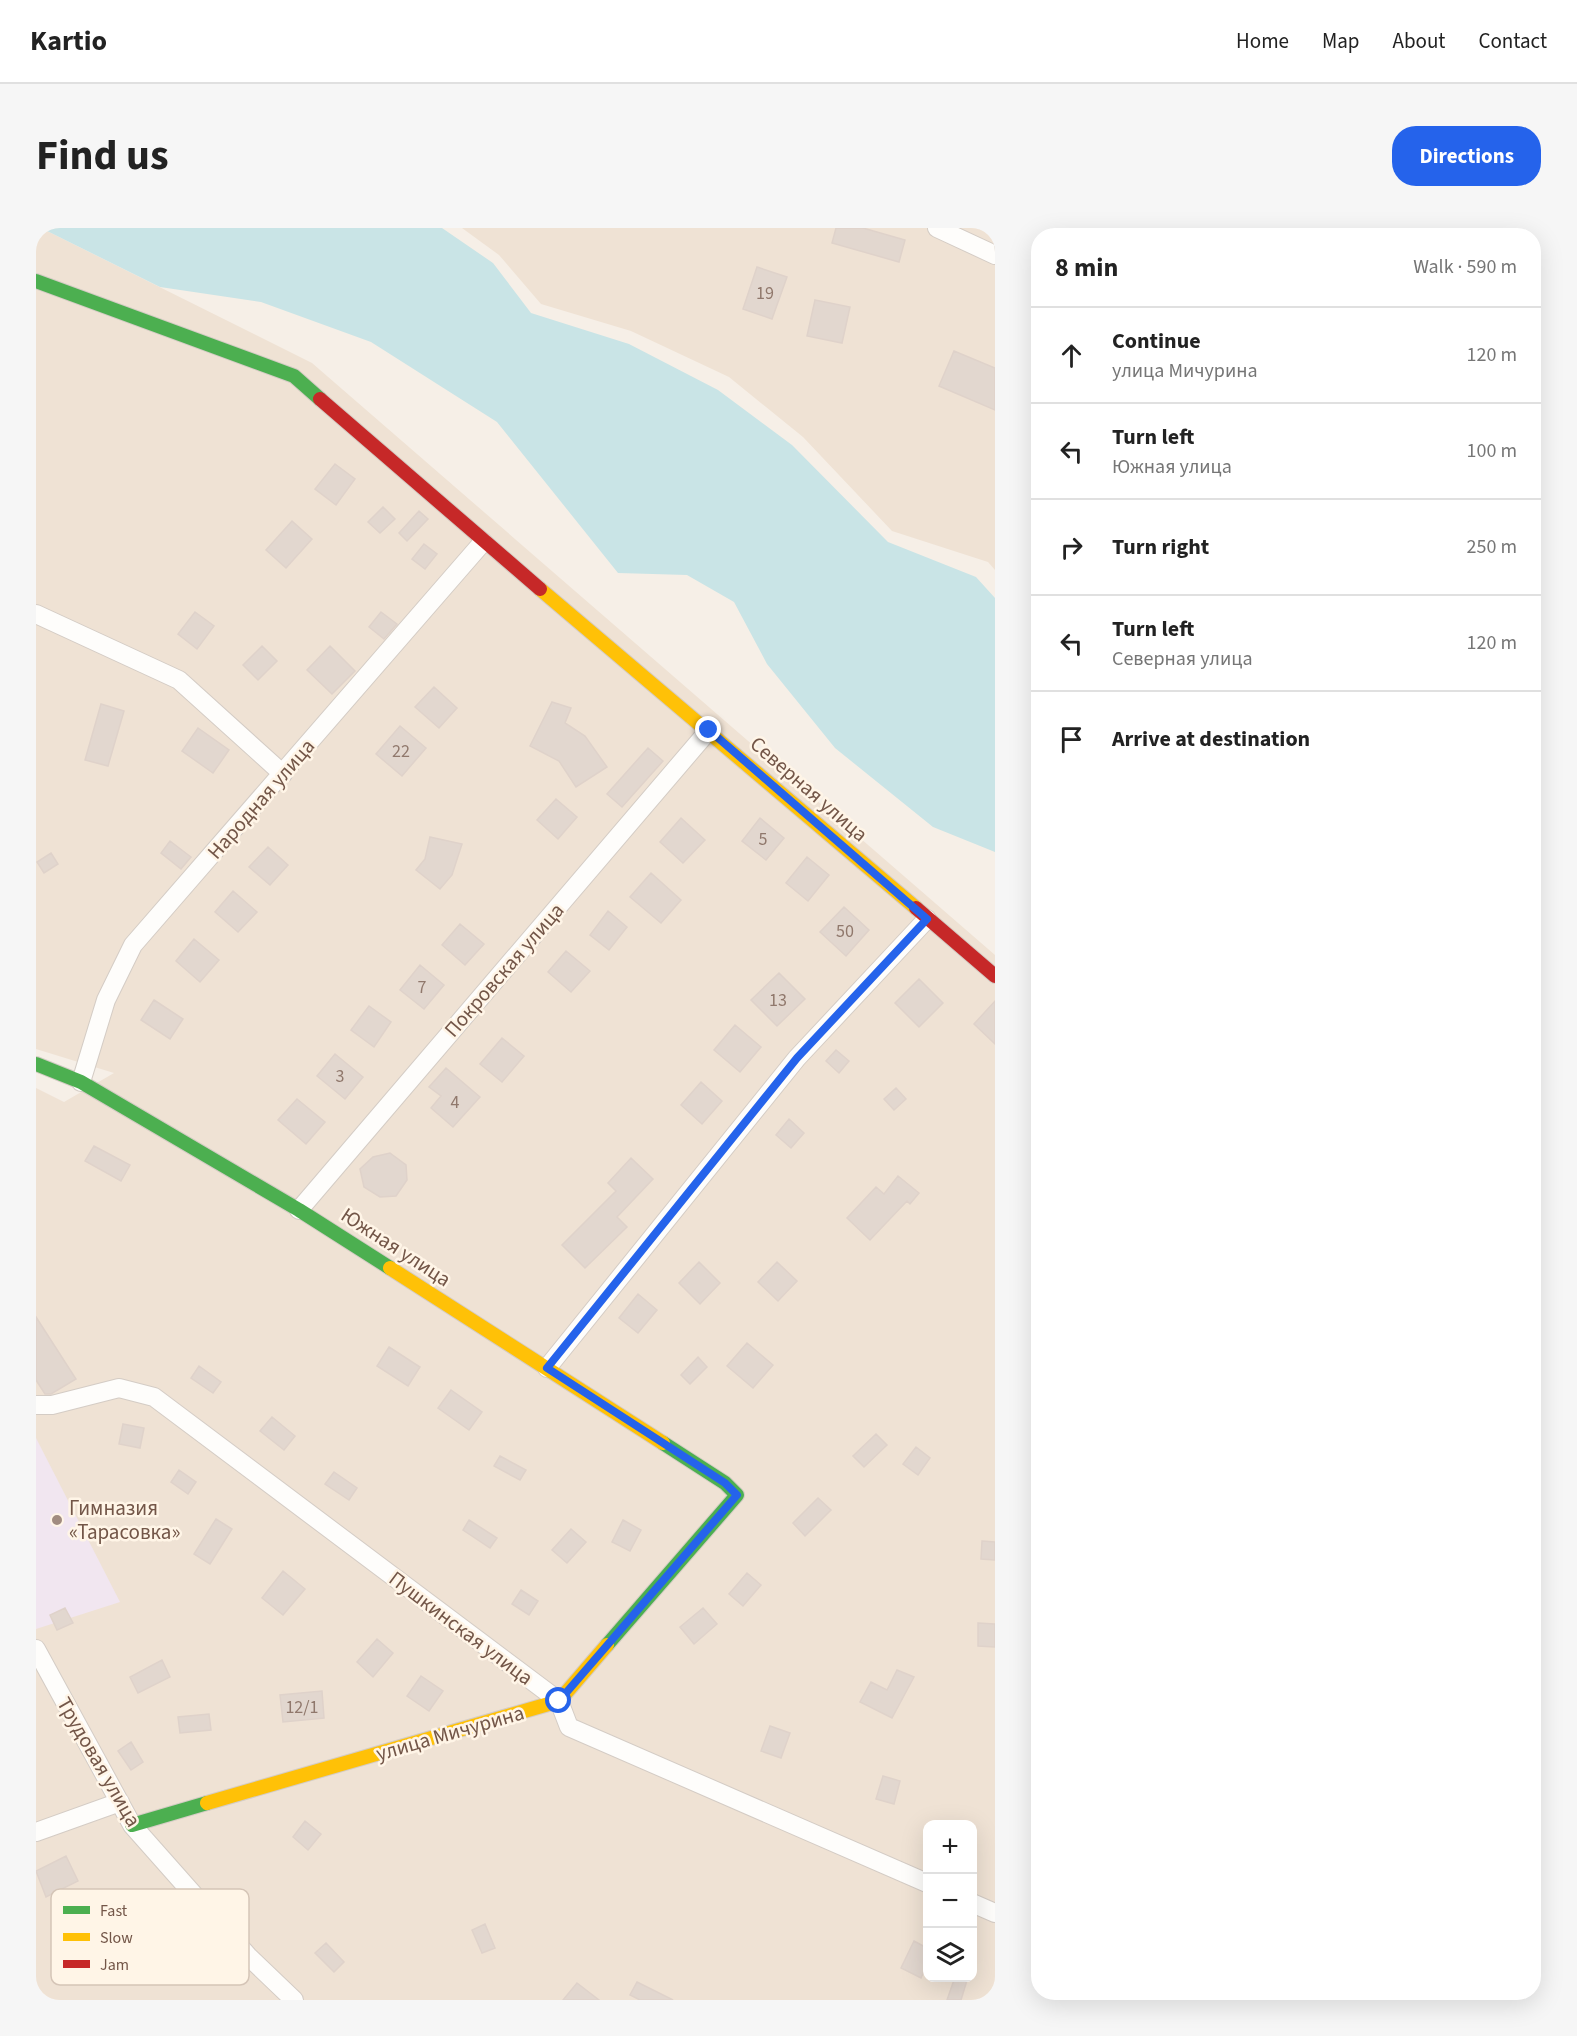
<!DOCTYPE html>
<meta charset="utf-8">
<style>
body{margin:0;font-family:"Source Sans 3",sans-serif;background:#f6f6f6;color:#222}
.controls{position:absolute;right:18px;bottom:18px;display:grid;overflow:hidden;border-radius:12px;box-shadow:0 6px 24px #0002}
.controls button{width:54px;height:54px;display:grid;place-items:center;padding:0;border:0;border-bottom:2px solid #e0e0e0;background:#fff;color:#222;font:30px sans-serif}
.stop{position:absolute;width:18px;height:18px;margin:-14px;border:4px solid #2563eb;border-radius:50%;background:#fff}
.stop.end{background:#2563eb;border-color:#fff;box-shadow:0 2px 6px #0008}
.list{margin:0;padding:0;list-style:none}
h2{display:flex;justify-content:space-between;align-items:center;height:78px;margin:0;padding:0 24px;font-size:26px}
h2 small{font-size:20px;font-weight:400;color:#767676}
.list li{display:grid;grid-template-columns:39px 1fr auto;gap:18px;align-items:center;box-sizing:border-box;height:96px;padding:0 24px;border-top:2px solid #e0e0e0}
.list b{display:block;font-size:22px;white-space:nowrap}
.list p{margin:0;font-size:20px;white-space:nowrap;color:#767676}
.list em{font-size:20px;font-style:normal;color:#767676}
.icon{flex:none;width:33px;height:33px;fill:none;stroke:currentColor;stroke-width:2;stroke-linecap:round;stroke-linejoin:round}
.map{position:relative;flex:none;width:959px;height:1772px;overflow:hidden;border-radius:24px}
header{display:flex;align-items:center;gap:36px;box-sizing:border-box;height:84px;padding:0 30px;background:#fff;border-bottom:2px solid #e0e0e0}
header strong{font-size:28px}
nav{display:flex;gap:33px;margin-inline-start:auto;font-size:21px}
.intro{display:flex;align-items:center;justify-content:space-between;box-sizing:border-box;height:144px;padding:0 36px}
h1{margin:0;font-size:42px}
.button{padding:15px 27px;border-radius:24px;background:#2563eb;color:#fff;font-size:21px;font-weight:700}
main{display:flex;gap:36px;padding:0 36px}
aside{flex:1;background:#fff;border-radius:24px;box-shadow:0 6px 24px #0002}
.map>svg:first-child{display:block}
.residential{fill:#efe2d4;fill-rule:evenodd}
.education{fill:#f1e6f0}
.water{fill:#c9e4e6}
.building{fill:#e2d7cf;stroke:#dfd2ca;stroke-width:1.5}
.lines{fill:none;stroke-linecap:round;stroke-linejoin:round}
.street-casing{stroke:#d4ccc5;stroke-width:20}
.fast-casing{stroke:#d4ccc4;stroke-width:16}
.slow-casing{stroke:#d4ccc4;stroke-width:16}
.jam-casing{stroke:#d4ccc4;stroke-width:16}
.street{stroke:#fefdfb;stroke-width:18}
.fast{stroke:#4caf50;stroke-width:14}
.slow{stroke:#ffc107;stroke-width:14}
.jam{stroke:#c62828;stroke-width:14}
.route{stroke:#2563eb;stroke-width:8}
.poi-dot{fill:#a18c80;stroke:#fff5e7;stroke-width:2}
.labels{text-anchor:middle;dominant-baseline:central;stroke-width:5;stroke-linejoin:round;paint-order:stroke}
.number-label{font-size:18px;fill:#90786c}
.street-label{font-size:21px;fill:#735648;stroke:#fff5e7}
.poi-label{font-size:21px;fill:#735648;stroke:#fff5e7;text-anchor:start}
.key{fill:#fff5e7;stroke:#d5c5b7;stroke-width:1.5}
.key-label{font-size:16px;fill:#735648}
</style>
<header>
<strong>Kartio</strong>
<nav><a>Home</a><a>Map</a><a>About</a><a>Contact</a></nav>
</header>
<div class="intro"><h1>Find us</h1><a class="button">Directions</a></div>
<main>
<div class="map">
<svg width="959" height="1772" viewBox="0 0 959 1772">
<rect width="100%" height="100%" fill="#f6efe7"/>
<!-- residential -->
<path class="residential" d="M0 0H5L276 135 959 727V1772H0V860L28 874 78 845 0 821ZM891 1596H936V1750H891Z
M426 0H959V342L952 334 856 303 767 209 693 149 595 103 505 76 463 27Z"/>
<!-- education -->
<path class="education" d="M0 1210 84 1374 0 1401Z"/>
<!-- water -->
<path class="water" d="M5 0H406L457 35 495 85 593 116 682 162 756 217 852 314 940 349 959 370V624L897 599 799 520 731 436 698 374 651 347 582 345 461 194 335 114 225 74 124 59Z"/>
<!-- building -->
<path class="building" d="M800 0H827L869 12 863 34 796 15Z
M721 39 751 49 736 91 707 81Z
M779 72 814 79 806 115 771 108Z
M918 123 959 140V182L903 158Z
M299 236 319 251 300 277 279 261Z
M347 279 359 291 344 305 332 294Z
M383 283 392 291 371 313 363 305Z
M256 293 276 311 250 340 230 322Z
M388 316 401 326 389 341 376 331Z
M159 384 178 398 161 421 142 406Z
M345 384 361 396 348 411 333 399Z
M226 418 241 433 222 452 207 437Z
M294 418 319 443 296 466 271 442Z
M398 459 421 480 403 500 379 479Z
M516 474 535 480 529 495 549 508 571 539 540 559 523 533 494 518Z
M65 476 88 483 72 538 49 532Z
M364 498 390 520 366 548 340 526Z
M162 500 193 522 177 545 146 523Z
M612 520 627 533 586 579 571 566Z
M520 571 541 589 522 611 501 592Z
M645 590 669 612 647 635 624 614Z
M724 590 748 610 730 632 706 613Z
M394 609 426 616 416 647 404 661 380 642 389 631Z
M134 613 155 629 145 641 125 625Z
M232 619 252 637 234 657 213 639Z
M15 625 22 636 8 645 1 634Z
M771 629 793 647 772 673 750 655Z
M615 645 645 672 625 695 594 669Z
M197 663 221 684 202 704 179 684Z
M808 679 833 702 810 728 784 704Z
M572 683 591 699 573 722 554 707Z
M424 696 448 716 429 737 406 717Z
M158 711 183 732 164 754 140 733Z
M530 723 554 743 535 764 512 744Z
M384 737 408 757 388 781 364 762Z
M743 745 769 771 741 798 715 772Z
M883 751 907 775 883 799 859 775Z
M118 772 147 791 134 811 105 792Z
M959 773V816L938 796Z
M333 778 355 794 338 819 315 802Z
M699 797 725 819 704 844 678 822Z
M466 810 488 828 466 854 444 836Z
M800 822 813 833 803 845 790 833Z
M299 826 327 849 309 871 281 848Z
M410 840 444 869 417 899 395 880 405 868 393 859Z
M665 854 686 873 666 896 645 877Z
M860 860 870 871 858 882 848 871Z
M261 871 289 894 270 916 242 892Z
M753 891 768 905 755 920 740 907Z
M58 918 94 937 85 953 49 933Z
M354 925 370 937 371 952 360 968 344 969 328 959 324 941 337 929Z
M595 930 617 951 581 989 591 999 549 1040 526 1017 580 963 572 955Z
M862 948 883 965 874 976 871 973 834 1012 811 990 840 959 848 966Z
M663 1034 684 1055 664 1076 643 1055Z
M741 1034 761 1053 742 1073 722 1054Z
M602 1066 621 1082 602 1105 583 1090Z
M0 1089 40 1151 15 1166H9L0 1152Z
M711 1115 737 1137 717 1160 691 1138Z
M353 1119 384 1139 372 1158 341 1138Z
M662 1129 671 1139 654 1156 645 1147Z
M163 1138 185 1154 177 1165 155 1150Z
M415 1162 446 1184 433 1202 402 1180Z
M236 1189 259 1208 248 1222 224 1203Z
M87 1196 108 1200 104 1220 83 1216Z
M840 1206 851 1217 828 1239 817 1228Z
M880 1219 894 1230 882 1247 867 1236Z
M464 1228 490 1242 484 1252 458 1238Z
M143 1242 160 1254 152 1266 135 1254Z
M298 1244 321 1260 313 1272 289 1256Z
M782 1270 795 1282 769 1308 757 1295Z
M180 1291 196 1301 174 1336 158 1326Z
M433 1292 461 1310 454 1320 427 1302Z
M587 1292 605 1302 594 1323 576 1314Z
M535 1301 550 1314 531 1335 516 1322Z
M946 1313 959 1314V1332L945 1331Z
M247 1343 269 1361 247 1387 226 1370Z
M711 1345 725 1357 707 1378 693 1366Z
M485 1362 502 1373 493 1387 476 1376Z
M29 1380 37 1395 21 1402 14 1387Z
M667 1380 681 1396 658 1416 644 1399Z
M942 1395 959 1396V1419L942 1418Z
M341 1411 357 1425 337 1449 321 1434Z
M126 1432 134 1449 102 1465 94 1449Z
M861 1442 878 1449 856 1490 824 1474 835 1454 851 1462Z
M385 1448 407 1463 393 1483 371 1468Z
M286 1463 288 1490 247 1494 244 1467Z
M173 1486 175 1502 144 1505 142 1489Z
M734 1498 754 1505 745 1530 725 1523Z
M95 1514 107 1534 95 1542 82 1523Z
M847 1548 864 1553 858 1576 840 1571Z
M269 1593 285 1606 272 1622 257 1609Z
M30 1628 42 1653 10 1669 0 1643Z
M449 1696 459 1720 446 1725 436 1702Z
M878 1713 891 1720V1736L885 1750 865 1740Z
M290 1715 308 1734 298 1744 279 1725Z
M919 1749H932L925 1772H911Z
M601 1754 637 1772H604L594 1767Z
M541 1755 563 1772H527Z"/>
<g class="lines">
<defs>
<path id="street" d="M901 0 959 27
M0 386 143 452 247 546
M45 854 70 772 97 717 447 314
M263 982 673 502
M511 1140 761 830 891 691
M0 1177H16L83 1160 118 1169 523 1473 533 1499 891 1655
M0 1421 96 1597 212 1728 258 1772
M0 1604 84 1574
M936 1675 959 1685"/>
<path id="fast" d="M0 53 258 148 284 171
M0 836 45 854 263 982 354 1040
M571 1417 701 1267 689 1255 627 1215
M96 1597 171 1575"/>
<path id="slow" d="M504 361 880 680
M354 1040 627 1215
M171 1575 523 1473 571 1417"/>
<path id="jam" d="M284 171 504 361
M880 680 959 748"/>
</defs>
<!-- street casing -->
<use href="#street" class="street-casing"/>
<!-- fast casing -->
<use href="#fast" class="fast-casing"/>
<!-- slow casing -->
<use href="#slow" class="slow-casing"/>
<!-- jam casing -->
<use href="#jam" class="jam-casing"/>
<!-- street -->
<use href="#street" class="street"/>
<!-- fast -->
<use href="#fast" class="fast"/>
<!-- slow -->
<use href="#slow" class="slow"/>
<!-- jam -->
<use href="#jam" class="jam"/>
</g>
<g class="lines">
<!-- route -->
<path class="route" d="M523 1473 701 1267 689 1255 511 1140 761 830 891 691 673 502"/>
</g>
<!-- markers -->
<circle class="poi-dot" cx="21" cy="1292" r="6"/>
<g class="labels">
<!-- number labels -->
<g class="number-label">
<text x="729" y="65">19</text>
<text x="365" y="523">22</text>
<text x="727" y="611">5</text>
<text x="809" y="703">50</text>
<text x="386" y="759">7</text>
<text x="742" y="772">13</text>
<text x="304" y="848">3</text>
<text x="419" y="874">4</text>
<text x="266" y="1479">12/1</text>
</g>
<!-- street labels -->
<g class="street-label">
<text transform="translate(773 561) rotate(41)">Северная улица</text>
<text transform="translate(225 571) rotate(-49)">Народная улица</text>
<text transform="translate(468 742) rotate(-49)">Покровская улица</text>
<text transform="translate(360 1019) rotate(33)">Южная улица</text>
<text transform="translate(425 1400) rotate(37)">Пушкинская улица</text>
<text transform="translate(414 1505) rotate(-16)">улица Мичурина</text>
<text transform="translate(63 1534) rotate(60)">Трудовая улица</text>
</g>
<!-- poi labels -->
<g class="poi-label">
<text x="33" y="1280">Гимназия<tspan x="33" dy="24">«Тарасовка»</tspan></text>
</g>
</g>
<!-- legend -->
<rect x="15" y="1661" width="198" height="96" rx="9" class="key"/>
<rect x="27" y="1678" width="27" height="8" fill="#4caf50"/>
<rect x="27" y="1705" width="27" height="8" fill="#ffc107"/>
<rect x="27" y="1732" width="27" height="8" fill="#c62828"/>
<g class="key-label">
<text x="64" y="1688">Fast</text>
<text x="64" y="1715">Slow</text>
<text x="64" y="1742">Jam</text>
</g>
</svg>
<div class="controls">
<button>+</button>
<button>−</button>
<button><svg class="icon" aria-label="layers" viewBox="0 0 24 24"><path d="M12 4l9 5-9 5-9-5zM3 14l9 5 9-5"/></svg></button>
</div>
<div class="stop" style="left:523px;top:1473px"></div>
<div class="stop end" style="left:673px;top:502px"></div>
</div>
<aside>
<h2>8 min<small>Walk · 590 m</small></h2>
<ul class="list">
<li><svg class="icon" aria-label="ahead" viewBox="0 0 24 24"><path d="M12 20V5M6 11l6-6 6 6"/></svg><div><b>Continue</b><p>улица Мичурина</p></div><em>120 m</em></li>
<li><svg class="icon" aria-label="left" viewBox="0 0 24 24"><path d="M17 20v-9H6M10 6l-5 5 5 5"/></svg><div><b>Turn left</b><p>Южная улица</p></div><em>100 m</em></li>
<li><svg class="icon" aria-label="right" viewBox="0 0 24 24"><path d="M7 20v-9h11M14 6l5 5-5 5"/></svg><div><b>Turn right</b></div><em>250 m</em></li>
<li><svg class="icon" aria-label="left" viewBox="0 0 24 24"><path d="M17 20v-9H6M10 6l-5 5 5 5"/></svg><div><b>Turn left</b><p>Северная улица</p></div><em>120 m</em></li>
<li><svg class="icon" aria-label="arrive" viewBox="0 0 24 24"><path d="M6 21V4h12l-3 4 3 4H6"/></svg><div><b>Arrive at destination</b></div></li>
</ul>
</aside>
</main>
